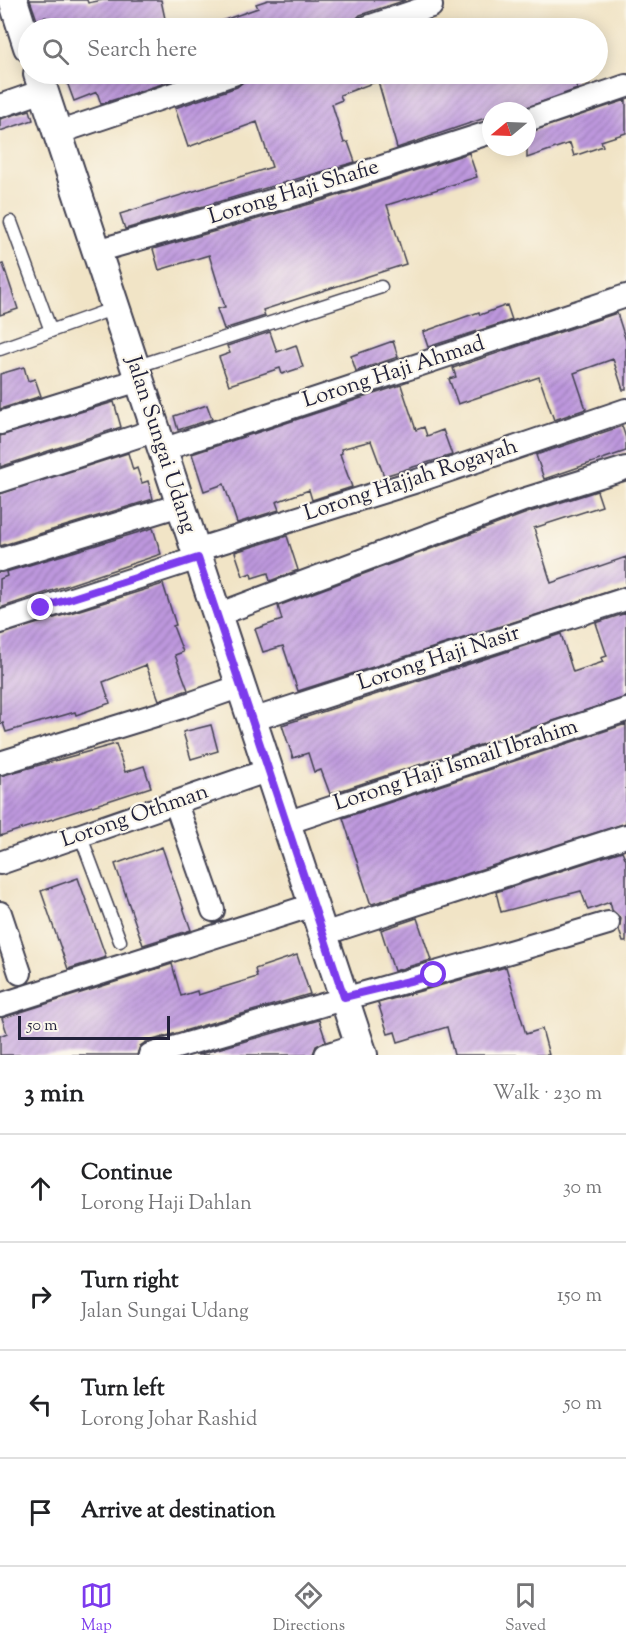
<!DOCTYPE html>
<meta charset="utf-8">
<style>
body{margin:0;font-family:"Sorts Mill Goudy",serif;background:#f2f2f2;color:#202124}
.compass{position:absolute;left:482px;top:102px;width:54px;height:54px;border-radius:50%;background:#fff;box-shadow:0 3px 15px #0003;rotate:251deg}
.scale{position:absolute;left:18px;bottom:15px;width:152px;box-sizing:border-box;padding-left:6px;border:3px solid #22223b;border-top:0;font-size:16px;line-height:21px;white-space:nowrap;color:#22223b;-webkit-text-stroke:4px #fbf7ec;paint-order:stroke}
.stop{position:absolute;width:18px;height:18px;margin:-14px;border:4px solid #7c3aed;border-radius:50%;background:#fff}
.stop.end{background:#7c3aed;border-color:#fff;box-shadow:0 2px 6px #0008}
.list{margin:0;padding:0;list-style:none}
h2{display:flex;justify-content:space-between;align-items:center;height:78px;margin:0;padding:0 24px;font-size:26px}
h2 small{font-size:20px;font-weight:400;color:#757577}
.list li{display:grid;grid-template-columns:39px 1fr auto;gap:18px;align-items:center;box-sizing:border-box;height:108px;padding:0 24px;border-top:2px solid #e0e0e0}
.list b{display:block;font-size:22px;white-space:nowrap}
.list p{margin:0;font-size:20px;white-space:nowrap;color:#757577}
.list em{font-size:20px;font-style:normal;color:#757577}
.icon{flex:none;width:33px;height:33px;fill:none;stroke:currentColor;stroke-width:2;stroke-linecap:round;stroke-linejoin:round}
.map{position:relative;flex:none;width:626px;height:1055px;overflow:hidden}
.search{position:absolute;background:#fff;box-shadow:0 3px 15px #0003;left:18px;right:18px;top:18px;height:66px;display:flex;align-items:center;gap:15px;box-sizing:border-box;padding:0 21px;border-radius:33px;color:#757577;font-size:22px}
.sheet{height:510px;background:#fff}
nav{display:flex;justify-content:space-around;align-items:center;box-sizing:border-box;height:84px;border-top:2px solid #e0e0e0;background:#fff;font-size:16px;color:#757577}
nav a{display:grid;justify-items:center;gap:3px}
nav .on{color:#7c3aed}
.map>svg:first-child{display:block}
.building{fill:url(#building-hatch)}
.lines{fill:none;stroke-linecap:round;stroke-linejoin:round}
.service-casing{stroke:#413f50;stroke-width:15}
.minor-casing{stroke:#413f50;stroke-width:26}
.tertiary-casing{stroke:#413f50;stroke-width:32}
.service{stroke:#fff;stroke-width:12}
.minor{stroke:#fff;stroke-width:22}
.tertiary{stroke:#fff;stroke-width:28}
.route{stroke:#7c3aed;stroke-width:8}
.labels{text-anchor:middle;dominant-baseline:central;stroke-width:4.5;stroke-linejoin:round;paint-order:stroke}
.street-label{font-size:22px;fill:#22223b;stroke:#fbf7ec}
</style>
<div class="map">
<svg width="626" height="1055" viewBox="0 0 626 1055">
<defs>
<pattern id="building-hatch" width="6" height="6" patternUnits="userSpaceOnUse" patternTransform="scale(1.5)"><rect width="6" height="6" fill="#be98de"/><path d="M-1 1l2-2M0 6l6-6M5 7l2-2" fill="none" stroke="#9a7cb5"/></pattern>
</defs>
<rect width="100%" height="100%" fill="#fbf7ec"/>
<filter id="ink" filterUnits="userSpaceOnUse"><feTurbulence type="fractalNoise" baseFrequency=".0167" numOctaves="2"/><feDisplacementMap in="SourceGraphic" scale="12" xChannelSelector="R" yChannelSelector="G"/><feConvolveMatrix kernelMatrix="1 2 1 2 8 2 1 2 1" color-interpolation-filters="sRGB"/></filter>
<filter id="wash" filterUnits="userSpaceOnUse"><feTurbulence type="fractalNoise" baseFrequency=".008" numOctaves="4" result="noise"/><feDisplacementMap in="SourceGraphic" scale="24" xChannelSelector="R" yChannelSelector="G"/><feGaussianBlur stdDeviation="1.35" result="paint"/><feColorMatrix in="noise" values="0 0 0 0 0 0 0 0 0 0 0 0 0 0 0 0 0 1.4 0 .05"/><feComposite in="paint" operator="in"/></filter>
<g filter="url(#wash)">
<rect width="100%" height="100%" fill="#f1e4c6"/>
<g id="blocks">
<!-- building -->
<path class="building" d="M30 0H87L88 3 103 0H161L167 28H50L46 17 37 20Z
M268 0H406L360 15 355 20 352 28H207V26L258 8 256 4Z
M64 74H192L101 104 97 92 74 101Z
M246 74H572L577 89 517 111H491V116L397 148 378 81 340 95 342 100 332 104 344 143 348 142 355 162 125 229 120 214 272 167 257 122 188 147 175 108 237 87 243 82Z
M626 100V133L601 141 603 146 574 156 570 143 527 158V133Z
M30 110 33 120 0 131V119Z
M469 153 477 177 387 205 406 264 263 310 265 316 224 329 217 309 225 307 209 255 159 270 153 249 324 200Z
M3 264 18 309 0 315V265Z
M507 305 512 320 428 347 423 332 479 312 480 315Z
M617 313 626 341V390H623L613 359 574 373 586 409 554 420 539 377 458 404 449 379 456 377 453 368Z
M270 332 277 352 296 345 303 367 282 374 280 368 229 385 219 357 230 353 227 346Z
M393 341 398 357 356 371 351 356Z
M24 367 28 381 35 379 41 396 0 409V374Z
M401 385 416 430 424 427 427 436 443 430 452 455 384 476 371 441 341 449 342 453 340 454 352 487 312 500 309 490 276 502 279 510 237 523 224 484 204 491 192 454Z
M114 402 121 427 0 467V436Z
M207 405 212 419 178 430 174 416Z
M622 426 626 438V451L544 479 536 455Z
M128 453 133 470 137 468 142 483 148 481 153 499 0 546V494Z
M597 491 602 506 534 528 551 583 626 557V586L298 691 283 646 263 652 255 629 282 620 278 606 527 513Z
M153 528 161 554 0 608V579L7 576 6 572Z
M287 536 298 570 270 581 268 573 252 578 251 573 243 576 235 552Z
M163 584 176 625 173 626 183 652 175 655 188 690 159 700 146 665 103 682 110 703 76 715 75 712 6 732 3 723 0 724V635Z
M626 613V697L330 794 321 770 314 772 308 753 293 758 282 725 561 634 573 672 603 662 601 658 607 656 596 623Z
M626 724V823L372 904 370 902 343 818Z
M211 725 218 751 191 759 183 732Z
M116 744 125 772 144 766 151 787 0 836V776Z
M162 847 191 930 143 945 115 864Z
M622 851 626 860V942H623L619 930 621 919 612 910 610 902 588 910 581 891 501 912 496 892Z
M78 878 106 957 68 969 41 891Z
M417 918 431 960 394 971 381 930Z
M297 955 310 994 146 1042 140 1046 137 1055H0V1036L7 1033 2 1018 172 964 181 996 197 991 198 995 257 977 255 969Z
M506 967 526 1034 542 1029 549 1055H454L447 1027 398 1042 395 1032 388 1034 378 1003Z
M319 1020 326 1041 316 1046 313 1054 309 1055H197Z"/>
</g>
</g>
<g filter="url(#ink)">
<use href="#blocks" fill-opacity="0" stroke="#413f50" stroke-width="1.5"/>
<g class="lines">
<defs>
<path id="service" d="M11 222 51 331
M0 349 115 308
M135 367 381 287
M81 837 120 941"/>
<path id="minor" d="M365 28 431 6
M0 106 43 91
M527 120 626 86
M57 133 233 74
M97 251 320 187 491 132
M0 423 139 380
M162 450 626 296
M0 481 156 430
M196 550 417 481 626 410
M0 560 180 505
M217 615 523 500 626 468
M0 622 198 558
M252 720 626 599
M0 763 178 708 241 686
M176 804 213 910
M286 823 626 710
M0 863 269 770
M0 913 20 973
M323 934 626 836
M0 1005 313 905
M150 1055C302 1009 456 969 608 923
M326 1055 360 1044"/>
<path id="tertiary" d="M13 0 28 47
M38 74 363 1055"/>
</defs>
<!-- service casing -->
<use href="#service" class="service-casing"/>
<!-- minor casing -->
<use href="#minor" class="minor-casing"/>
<!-- tertiary casing -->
<use href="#tertiary" class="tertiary-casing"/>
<!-- service -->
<use href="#service" class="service"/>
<!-- minor -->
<use href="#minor" class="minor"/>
<!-- tertiary -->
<use href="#tertiary" class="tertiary"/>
</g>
</g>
<g class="lines" filter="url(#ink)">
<!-- route -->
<path class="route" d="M41 608 198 558 344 997 434 975"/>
</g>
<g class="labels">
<!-- street labels -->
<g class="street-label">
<text transform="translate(294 193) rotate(-17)">Lorong Haji Shafie</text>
<text transform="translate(394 373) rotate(-18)">Lorong Haji Ahmad</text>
<text transform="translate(160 445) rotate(72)">Jalan Sungai Udang</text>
<text transform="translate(411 481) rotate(-18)">Lorong Hajjah Rogayah</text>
<text transform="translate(439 659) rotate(-18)">Lorong Haji Nasir</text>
<text transform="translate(456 766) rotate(-18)">Lorong Haji Ismail Ibrahim</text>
<text transform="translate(135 817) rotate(-19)">Lorong Othman</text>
</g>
</g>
</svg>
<svg class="compass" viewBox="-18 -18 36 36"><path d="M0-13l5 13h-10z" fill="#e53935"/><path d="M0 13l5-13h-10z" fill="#757577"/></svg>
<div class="scale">50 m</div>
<div class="stop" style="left:434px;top:975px"></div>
<div class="stop end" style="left:41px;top:608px"></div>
<div class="search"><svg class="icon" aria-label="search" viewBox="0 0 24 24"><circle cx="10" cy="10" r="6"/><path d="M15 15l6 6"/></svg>Search here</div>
</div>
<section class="sheet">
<h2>3 min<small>Walk · 230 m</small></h2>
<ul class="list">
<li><svg class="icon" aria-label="ahead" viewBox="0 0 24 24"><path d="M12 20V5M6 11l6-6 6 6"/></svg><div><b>Continue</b><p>Lorong Haji Dahlan</p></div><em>30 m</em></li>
<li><svg class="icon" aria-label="right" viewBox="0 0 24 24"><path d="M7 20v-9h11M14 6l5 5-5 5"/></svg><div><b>Turn right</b><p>Jalan Sungai Udang</p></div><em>150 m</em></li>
<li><svg class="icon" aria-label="left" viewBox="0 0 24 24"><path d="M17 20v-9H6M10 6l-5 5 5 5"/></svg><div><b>Turn left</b><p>Lorong Johar Rashid</p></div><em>50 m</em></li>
<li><svg class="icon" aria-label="arrive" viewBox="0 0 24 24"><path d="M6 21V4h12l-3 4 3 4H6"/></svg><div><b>Arrive at destination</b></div></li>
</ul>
</section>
<nav>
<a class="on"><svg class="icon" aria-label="map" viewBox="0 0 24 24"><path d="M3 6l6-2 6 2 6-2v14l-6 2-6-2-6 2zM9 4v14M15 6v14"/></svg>Map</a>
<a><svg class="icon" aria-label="directions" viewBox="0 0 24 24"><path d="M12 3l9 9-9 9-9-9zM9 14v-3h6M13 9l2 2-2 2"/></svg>Directions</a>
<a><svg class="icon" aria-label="saved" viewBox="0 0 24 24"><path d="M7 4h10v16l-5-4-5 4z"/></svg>Saved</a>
</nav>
